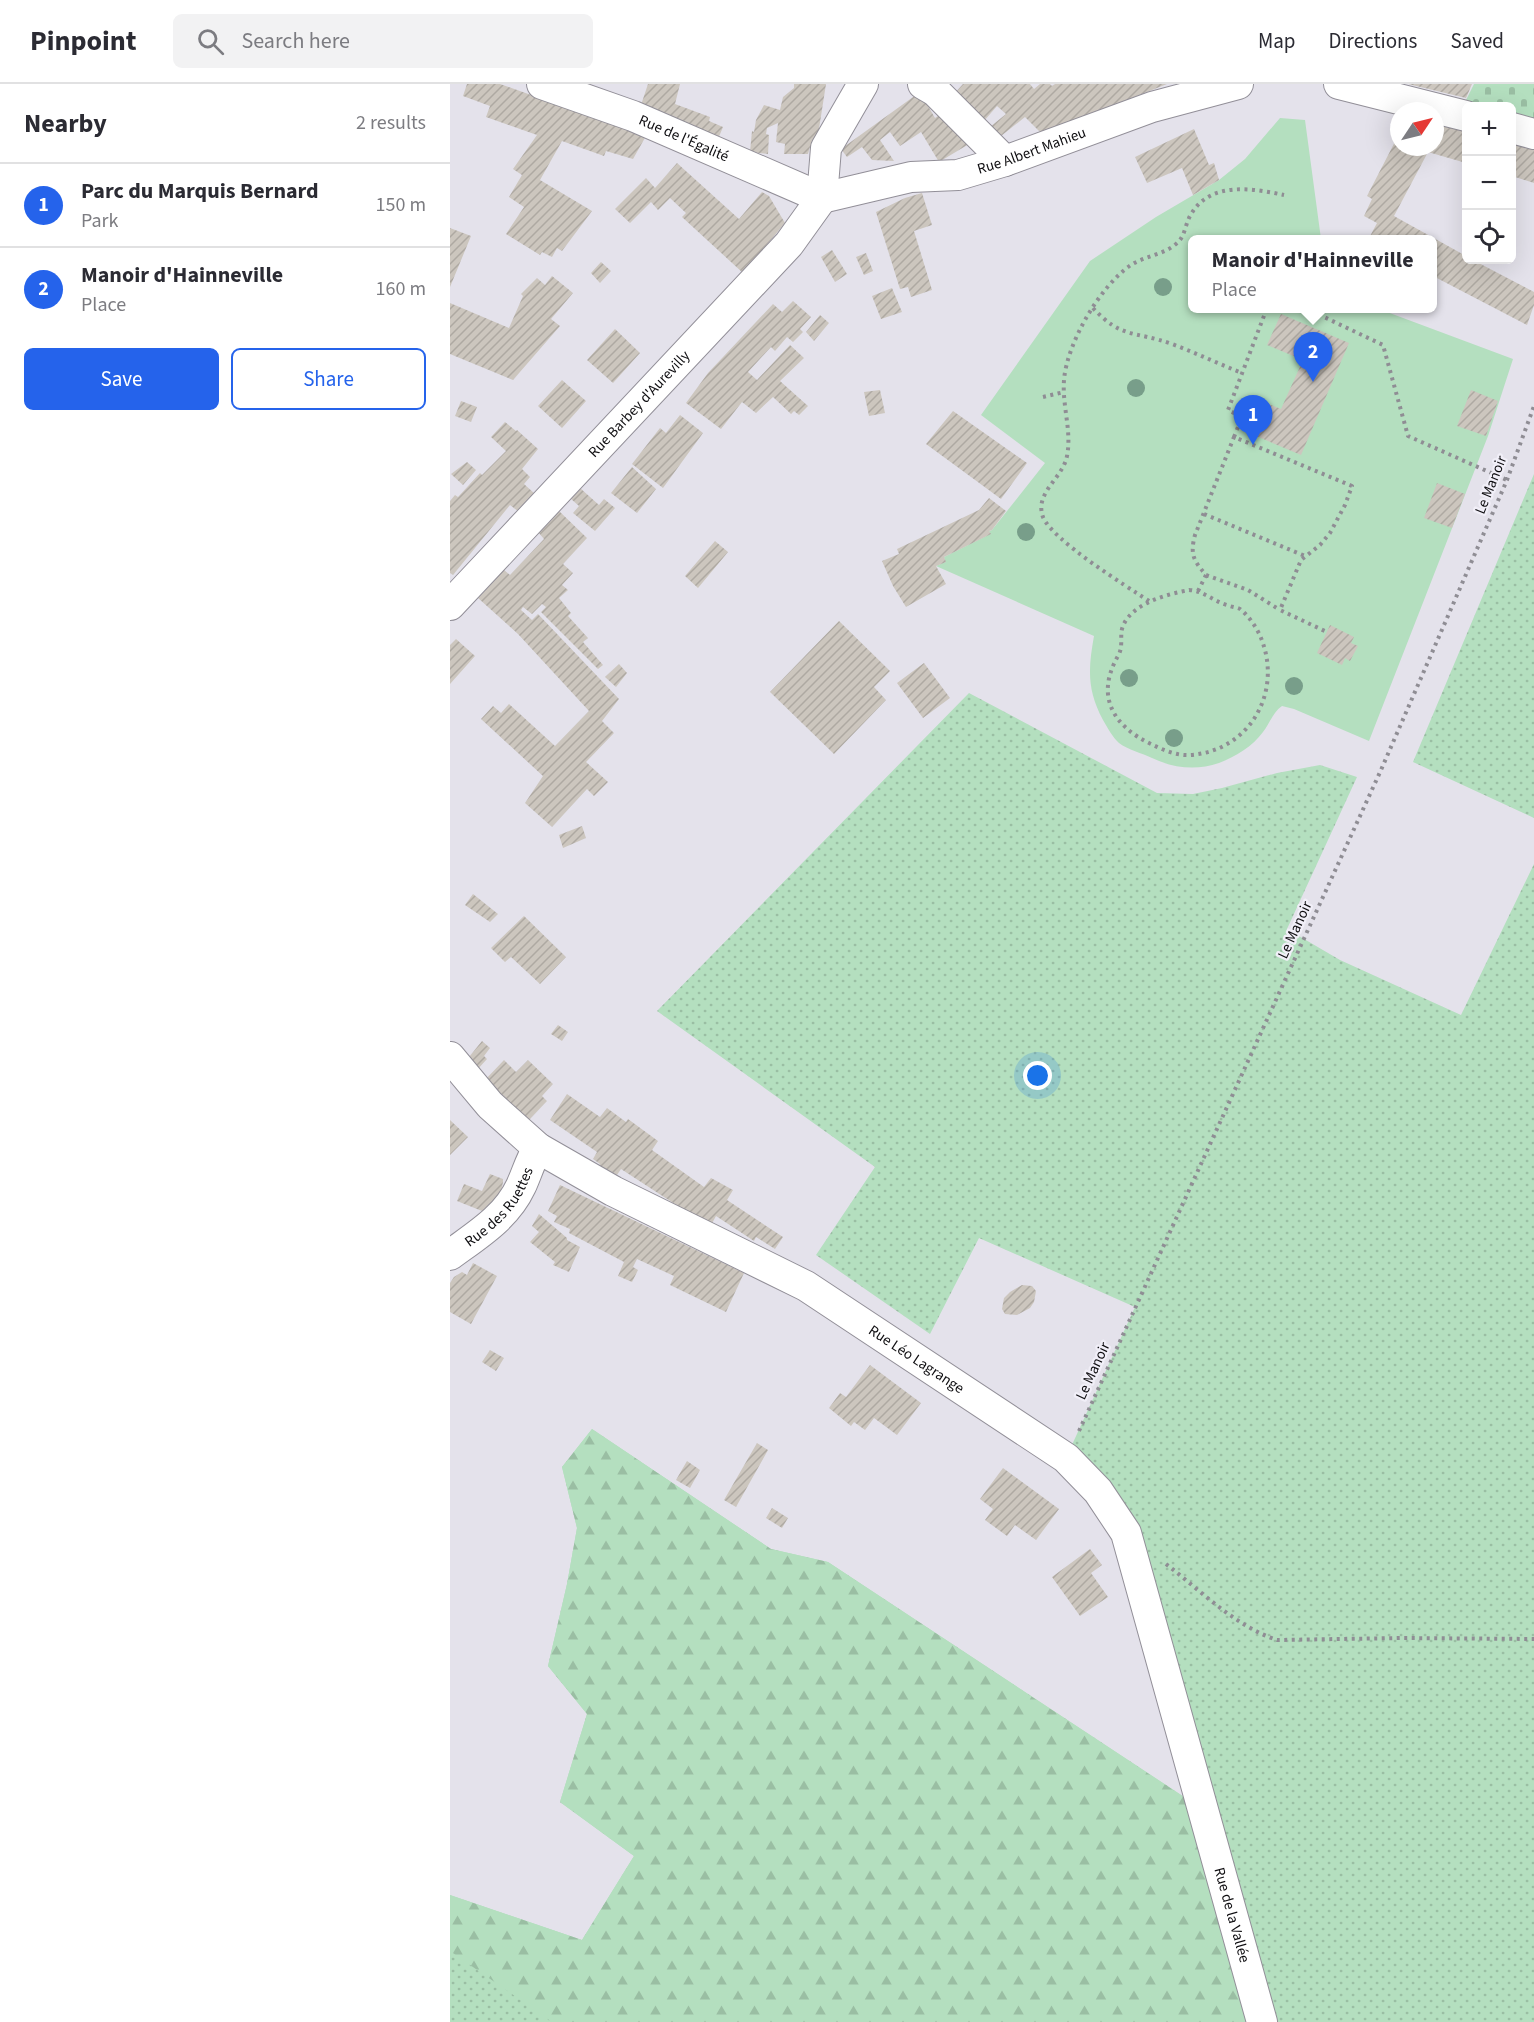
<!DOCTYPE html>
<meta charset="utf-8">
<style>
body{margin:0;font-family:"Source Sans 3",sans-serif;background:#f2f2f3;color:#2b2b33}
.controls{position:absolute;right:18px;top:18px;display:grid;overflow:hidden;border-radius:9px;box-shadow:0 6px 24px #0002}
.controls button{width:54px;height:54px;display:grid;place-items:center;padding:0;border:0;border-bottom:2px solid #e1e1e2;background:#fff;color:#2b2b33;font:30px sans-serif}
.compass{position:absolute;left:940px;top:18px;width:54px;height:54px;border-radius:50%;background:#fff;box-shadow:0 6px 24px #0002;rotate:55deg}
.you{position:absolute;left:588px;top:992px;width:21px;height:21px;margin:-15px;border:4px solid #fff;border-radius:50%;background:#1a73e8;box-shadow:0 0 0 9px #1a73e833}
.badge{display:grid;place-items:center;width:39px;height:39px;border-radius:50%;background:#2563eb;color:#fff;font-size:20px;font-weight:700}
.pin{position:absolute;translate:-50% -50px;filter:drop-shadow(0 2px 3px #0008)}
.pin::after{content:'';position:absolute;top:32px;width:21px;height:18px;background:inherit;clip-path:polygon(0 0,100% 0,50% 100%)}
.popup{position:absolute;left:738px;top:151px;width:249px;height:78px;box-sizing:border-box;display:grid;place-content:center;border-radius:9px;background:#fff;filter:drop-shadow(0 2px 4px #0005);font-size:20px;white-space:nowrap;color:#7c7c81}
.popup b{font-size:22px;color:#2b2b33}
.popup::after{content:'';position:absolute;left:50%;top:100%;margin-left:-12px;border:12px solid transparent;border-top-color:#fff}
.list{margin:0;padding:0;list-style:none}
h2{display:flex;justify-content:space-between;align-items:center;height:78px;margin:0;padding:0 24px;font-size:26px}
h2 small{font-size:20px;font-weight:400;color:#7c7c81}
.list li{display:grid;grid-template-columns:39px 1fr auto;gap:18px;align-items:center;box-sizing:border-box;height:84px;padding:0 24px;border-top:2px solid #e1e1e2}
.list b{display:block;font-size:22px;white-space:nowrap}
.list p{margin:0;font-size:20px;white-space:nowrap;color:#7c7c81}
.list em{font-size:20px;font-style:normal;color:#7c7c81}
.actions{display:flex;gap:12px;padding:18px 24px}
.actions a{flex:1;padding:14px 0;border:2px solid #2563eb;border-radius:9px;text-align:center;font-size:21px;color:#2563eb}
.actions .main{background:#2563eb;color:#fff}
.icon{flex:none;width:33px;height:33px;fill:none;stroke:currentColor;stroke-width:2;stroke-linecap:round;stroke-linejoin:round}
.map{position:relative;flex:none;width:1084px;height:1938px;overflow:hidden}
header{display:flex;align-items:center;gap:36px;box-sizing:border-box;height:84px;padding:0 30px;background:#fff;border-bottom:2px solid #e1e1e2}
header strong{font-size:28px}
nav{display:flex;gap:33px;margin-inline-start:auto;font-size:21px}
.search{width:420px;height:54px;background:#f2f2f3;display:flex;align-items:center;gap:15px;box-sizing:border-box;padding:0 21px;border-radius:9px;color:#7c7c81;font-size:22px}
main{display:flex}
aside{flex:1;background:#fff}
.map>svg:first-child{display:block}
.grass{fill:url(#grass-dots)}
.forest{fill:url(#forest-firs)}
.cemetery{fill:url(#cemetery-stones)}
.green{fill:#b4dfbf}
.building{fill:url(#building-hatch)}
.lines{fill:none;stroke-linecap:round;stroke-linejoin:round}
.minor-casing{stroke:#928f98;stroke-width:32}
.path{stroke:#8f8d94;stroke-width:4;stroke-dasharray:3 4.5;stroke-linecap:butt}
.minor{stroke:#fff;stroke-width:30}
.tree{fill:#789e8a}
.labels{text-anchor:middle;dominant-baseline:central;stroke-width:4.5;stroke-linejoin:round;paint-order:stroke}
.street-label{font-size:15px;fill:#0e0d10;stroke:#f1eff8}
</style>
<header>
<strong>Pinpoint</strong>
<div class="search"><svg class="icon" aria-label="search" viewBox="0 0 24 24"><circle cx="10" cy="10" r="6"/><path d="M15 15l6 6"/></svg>Search here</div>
<nav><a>Map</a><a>Directions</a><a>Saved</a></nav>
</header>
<main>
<aside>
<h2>Nearby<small>2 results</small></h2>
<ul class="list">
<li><span class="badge">1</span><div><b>Parc du Marquis Bernard</b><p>Park</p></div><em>150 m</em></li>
<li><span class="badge">2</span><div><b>Manoir d'Hainneville</b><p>Place</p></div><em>160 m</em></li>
</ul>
<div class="actions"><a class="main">Save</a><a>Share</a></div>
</aside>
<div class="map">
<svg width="1084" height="1938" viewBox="0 0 1084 1938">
<defs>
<pattern id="grass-dots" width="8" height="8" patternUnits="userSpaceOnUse" patternTransform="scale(1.5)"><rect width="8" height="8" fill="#b4dfbf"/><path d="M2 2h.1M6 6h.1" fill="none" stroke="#9abea3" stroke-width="1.8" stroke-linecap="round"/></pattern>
<pattern id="forest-firs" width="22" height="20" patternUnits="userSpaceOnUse" patternTransform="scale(1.5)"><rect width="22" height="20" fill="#b4dfbf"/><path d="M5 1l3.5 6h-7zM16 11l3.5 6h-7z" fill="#9abea3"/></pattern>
<pattern id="cemetery-stones" width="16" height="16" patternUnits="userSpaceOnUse" patternTransform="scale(1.5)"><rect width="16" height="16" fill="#b4dfbf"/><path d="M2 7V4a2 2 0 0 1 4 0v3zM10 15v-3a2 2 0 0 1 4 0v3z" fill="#9abea3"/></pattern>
<pattern id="building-hatch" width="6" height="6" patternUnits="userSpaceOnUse" patternTransform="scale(1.5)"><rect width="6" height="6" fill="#ccc6be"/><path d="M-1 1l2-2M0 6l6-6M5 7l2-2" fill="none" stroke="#aea9a2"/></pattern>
</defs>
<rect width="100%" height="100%" fill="#e4e2eb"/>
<!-- grass -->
<path class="grass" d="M1084 390V734L963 678Z
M519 609 707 709 743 710 772 704 827 689 870 681 907 693 837 845 890 876 1011 931 1084 780V1938H0V1811L132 1856 184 1772 110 1718 137 1630 98 1582 117 1500 127 1444 112 1383 142 1345 321 1465 378 1478 751 1724 676 1449 616 1374 685 1223 529 1154 480 1250 366 1171 425 1083 207 927Z"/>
<!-- forest -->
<path class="forest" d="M142 1345 321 1465 378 1478 752 1725 812 1938H102L0 1867V1811L132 1856 184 1772 110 1718 137 1630 98 1582 117 1500 127 1444 112 1383Z"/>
<!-- cemetery -->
<path class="cemetery" d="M1024 0H1084V40L1062 32V22H1034L1016 16Z"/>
<!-- green -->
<path class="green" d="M830 34 855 36 871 155 743 156V224L929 225 1063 275 1038 352 919 657 844 625 832 622C823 628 820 639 813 648 803 662 785 673 769 679 746 687 723 684 702 674 692 669 678 666 669 659 663 654 657 643 653 636 637 606 638 585 644 552L486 482 495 478 494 473 540 450 539 447 542 446 595 379 531 331 640 177 706 133 769 96 795 75Z"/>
<!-- building -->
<path class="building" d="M17 0H50L196 52 183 75 156 67 154 72 112 57 90 96 142 127 112 167 107 164 102 173 92 168 90 171 56 150 74 123 59 113 72 91 63 85 87 51 36 33 40 22 13 12Z
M198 0H230L225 20 260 33 259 37 273 43 268 55 191 21Z
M344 0H376L366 64 360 63 358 70H334L335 60 326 58 328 39 317 44 316 50 319 51 318 70 300 68 302 47 304 48 306 36 314 21 330 26 333 13 344 4Z
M513 0H580L584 5 590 0H600L602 2 605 0H717L592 50 575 33 551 52 540 43 556 30 547 22 534 37 504 10Z
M958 0H1022L1016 14Z
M470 8 485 34 492 29 519 60 489 78 471 48 450 62 440 48 430 56 444 77 422 76 412 63 397 73 391 65Z
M985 39 1016 48V79L978 68 944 132 1016 172V176H1023L1084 208V221L1077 241 983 192V156H918L927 139 914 132 922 115 917 112 949 50V63H985Z
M744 45 759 81 764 79 769 96 743 111 732 84 697 99 685 73Z
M1062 60 1084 66V99L1062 92Z
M227 79 289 135 312 108 319 112 335 139 293 189 232 133 236 129 220 114 208 126 201 118 180 139 165 125 196 94 205 104Z
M472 109 482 141 464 147 482 206 461 213 458 203 450 205 426 128 455 114Z
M0 144 21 152 0 203Z
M382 166 397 190 385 198 371 173Z
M416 169 423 187 414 191 406 173Z
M151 178 161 187 150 199 141 189Z
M102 192 123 209 101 235 110 242 63 296 0 270V219L59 244 73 212 71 210 87 194 95 201Z
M442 204 452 228 431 235 422 212Z
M343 217 361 233 350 245 353 248 343 258 337 253 325 267 321 263 298 288 307 296 340 261 354 274 330 297 358 322 349 331 344 327 341 330 323 313 306 329 292 318 271 345 236 319 258 289 323 220 332 228Z
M831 230 899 259 851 371 806 352 819 320 831 325 853 276 817 261Z
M370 231 379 239 364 257 356 248Z
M165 245 190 269 163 299 137 276Z
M112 296 136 317 112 344 88 322Z
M430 306 435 329 419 332 414 308Z
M1021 306 1048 317 1036 352 1007 342Z
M11 317 27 323 21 338 5 332Z
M503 327 577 379 551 415 476 360Z
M230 331 253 349 213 404 182 380 210 344 216 349Z
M55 338 66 347 67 346 88 365 72 385 80 393 74 400 85 410 69 428 60 421 3 491 0 489V417L5 411 8 413 30 389 32 391 56 367 41 353Z
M17 378 26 386 13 401 1 390Z
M182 383 206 405 187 429 161 409Z
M987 399 1015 410 1002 444 974 434Z
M130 404 149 421 154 415 165 424 145 447 123 429 129 422 120 414Z
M539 414 556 427 542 446 539 447 541 450 494 473 496 478 486 482 496 500 456 523 443 502 432 477 449 470 447 465 529 426Z
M109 427 137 454 113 480 123 489 112 501 118 506 109 514 121 529 118 532 138 554 133 558 153 581 148 585 91 528 96 523 92 520 82 530 73 523 71 526 82 536 88 530 169 615 152 637 164 649 136 678 158 698 144 712 137 705 102 743 75 719 93 692 31 635 43 622 51 629 59 620 105 662 139 627 68 550 28 514 54 486 60 491 94 455 88 448Z
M265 457 278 468 248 504 235 492Z
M389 537 440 587 424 603 436 616 384 670 320 608Z
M880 541 904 553 901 559 908 562 900 577 895 574 892 581 867 569Z
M6 555 25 572 0 600V561Z
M474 579 500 614 473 634 447 599Z
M169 580 177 589 166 603 155 593Z
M132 742 136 754 113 764 109 751Z
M23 810 48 830 40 838 15 821Z
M74 832 116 873 90 900 61 873 55 878 41 864Z
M108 941 118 948 112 957 101 950Z
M32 957 40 964 34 972 37 975 26 987 15 978Z
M54 976 66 988 78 976 103 1000 92 1012 97 1017 78 1037 35 996Z
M117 1010 150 1033 157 1024 176 1038 178 1035 208 1057 202 1066 254 1103 261 1094 283 1106 277 1116 333 1153 325 1165 306 1153 304 1157 266 1132 260 1143 171 1085 167 1091 149 1082 150 1080 143 1075 147 1068 100 1036Z
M0 1036 18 1053 0 1071Z
M40 1090 53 1095V1098L51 1108 45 1117 32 1127 7 1117 14 1100 32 1107Z
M110 1101 294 1189 276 1228 220 1201 224 1192 187 1175 183 1183 188 1186 182 1198 168 1192 174 1178 119 1149 120 1145 104 1138 107 1132 98 1127Z
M89 1130 117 1154V1156L130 1163 119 1188 103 1181 105 1178 80 1158 89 1148 82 1142Z
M23 1179 47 1192 21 1240 0 1228V1199L4 1193 12 1188 17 1191Z
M572 1201 582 1202 586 1207 584 1218 580 1224 567 1231 555 1230 552 1225 554 1214 560 1208Z
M40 1266 54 1274 46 1287 32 1278Z
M420 1281 471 1319 447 1351 424 1334 415 1346 404 1338 401 1342 379 1324 390 1309 396 1313Z
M307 1359 318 1366 286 1423 274 1416Z
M237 1377 250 1386 240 1404 226 1396Z
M553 1384 609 1425 586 1456 565 1441 557 1452 535 1436 543 1425 530 1415Z
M322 1424 338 1434 332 1444 316 1434Z
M640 1465 652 1481 641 1489 658 1513 630 1532 602 1493Z"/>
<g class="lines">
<defs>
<g id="minor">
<path id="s1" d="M92 0 183 32 372 114"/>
<path d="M473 0 485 7 555 77"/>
<path d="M889 0 1016 32"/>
<path d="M1062 44 1084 50"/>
<path id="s2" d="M372 114 461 93 508 91 555 77 702 23 788 0"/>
<path d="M372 114 376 64 413 0"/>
<path id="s3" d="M0 521 339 160 372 114"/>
<path id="s4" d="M0 973 40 1021 88 1064 163 1107 356 1202 616 1374 648 1407 676 1449 812 1938"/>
<path id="s5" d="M0 1171C27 1151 56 1134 71 1102 77 1089 80 1077 88 1064"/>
</g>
</defs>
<!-- minor casing -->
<use href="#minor" class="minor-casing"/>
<!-- path -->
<path class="path" d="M643 224C671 255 686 247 722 260 746 269 769 280 792 289
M855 224 933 261 958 352 1057 396
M593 313 614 308
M784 353 792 333 778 326 817 224
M754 430 855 472
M756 491 798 506 830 526
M739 506C754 507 763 517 777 521 781 523 786 523 790 525 799 532 807 544 811 554 833 608 800 667 740 671 727 672 713 666 701 660 663 642 645 612 668 572 674 562 669 551 673 542 682 519 718 510 739 506Z
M748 507 756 491C743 476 740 470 745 451L784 353 902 402 895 421 880 449 870 461 851 476 830 526 877 548
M699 517C676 502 602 456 593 433 584 409 613 394 617 372 622 347 612 322 614 296 617 259 650 202 681 181 695 172 713 171 726 160 735 153 735 141 740 132 759 97 801 104 834 111
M629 1347 931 686 1057 396 1084 322
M716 1480C751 1507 785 1542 827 1556L951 1554 1084 1555"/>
<!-- minor -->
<use href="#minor" class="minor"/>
</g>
<!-- trees -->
<g class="tree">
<circle cx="713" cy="203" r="9"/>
<circle cx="686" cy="304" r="9"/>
<circle cx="576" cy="448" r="9"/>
<circle cx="679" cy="594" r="9"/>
<circle cx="844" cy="602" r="9"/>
<circle cx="724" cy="654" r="9"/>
</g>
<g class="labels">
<!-- street labels -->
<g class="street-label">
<text stroke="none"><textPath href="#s1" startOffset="152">Rue de l'Égalité</textPath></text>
<text stroke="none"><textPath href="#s2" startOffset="216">Rue Albert Mahieu</textPath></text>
<text stroke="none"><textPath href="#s3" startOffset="276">Rue Barbey d'Aurevilly</textPath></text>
<text transform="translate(1041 401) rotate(-68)">Le Manoir</text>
<text transform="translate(845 846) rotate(-65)">Le Manoir</text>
<text stroke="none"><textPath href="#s5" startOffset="70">Rue des Ruettes</textPath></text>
<text stroke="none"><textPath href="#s4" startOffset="561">Rue Léo Lagrange</textPath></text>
<text transform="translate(643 1287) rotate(-65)">Le Manoir</text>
<text stroke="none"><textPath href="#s4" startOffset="1233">Rue de la Vallée</textPath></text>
</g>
</g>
</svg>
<div class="controls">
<button>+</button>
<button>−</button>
<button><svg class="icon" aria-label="locate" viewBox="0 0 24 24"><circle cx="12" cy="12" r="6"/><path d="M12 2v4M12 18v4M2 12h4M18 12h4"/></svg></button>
</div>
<svg class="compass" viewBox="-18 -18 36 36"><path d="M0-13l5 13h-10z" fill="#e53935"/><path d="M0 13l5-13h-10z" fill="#7c7c81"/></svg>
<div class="you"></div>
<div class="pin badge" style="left:803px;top:361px">1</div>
<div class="pin badge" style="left:863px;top:298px">2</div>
<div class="popup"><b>Manoir d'Hainneville</b>Place</div>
</div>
</main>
